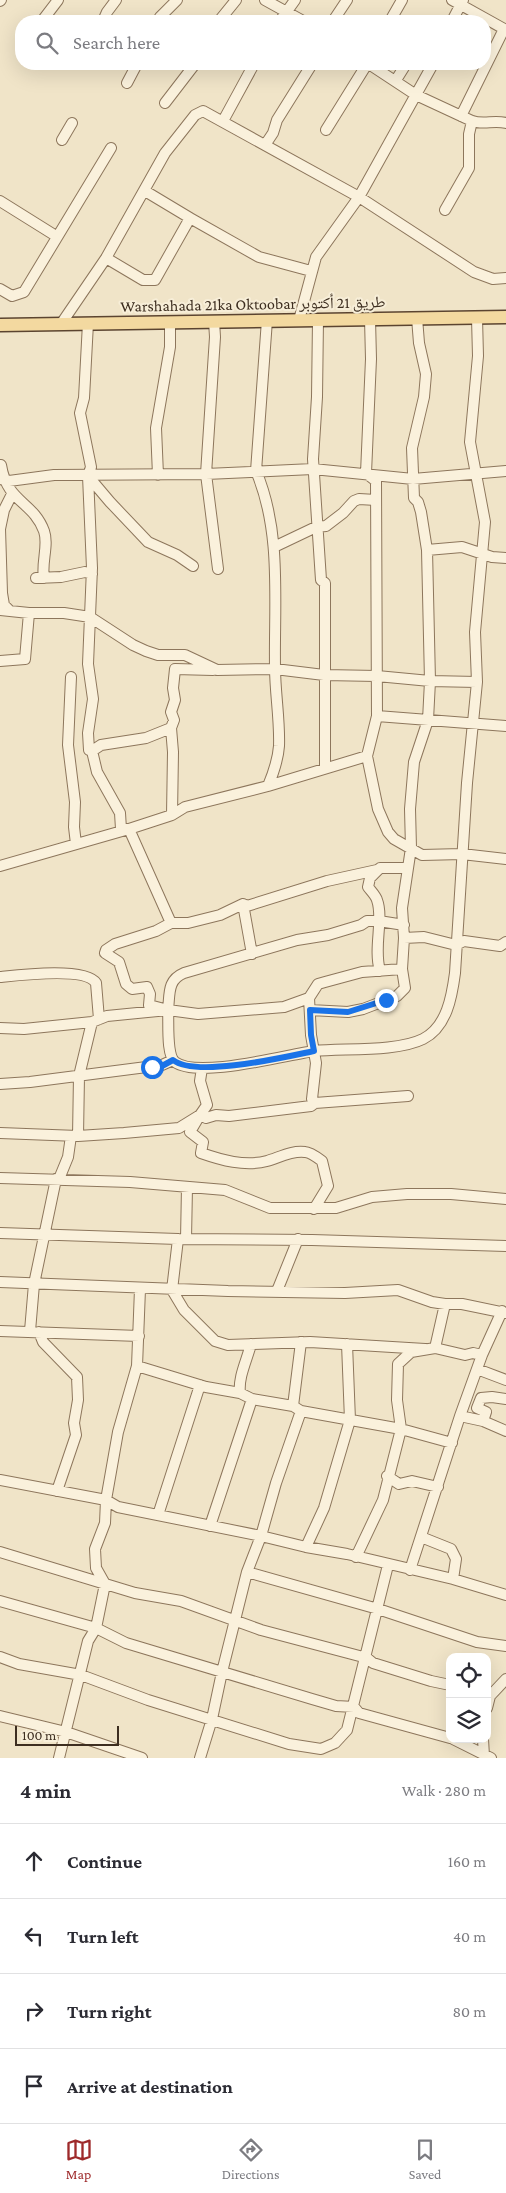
<!DOCTYPE html>
<meta charset="utf-8">
<style>
body{margin:0;font-family:"Crimson Pro","Noto Naskh Arabic",serif;background:#f2f2f3;color:#2b2b33}
.controls{position:absolute;right:15px;bottom:15px;display:grid;overflow:hidden;border-radius:10px;box-shadow:0 5px 20px #0002}
.controls button{width:45px;height:45px;display:grid;place-items:center;padding:0;border:0;border-bottom:1px solid #e1e1e2;background:#fff;color:#2b2b33;font:25px sans-serif}
.scale{position:absolute;left:15px;bottom:12px;width:104px;box-sizing:border-box;padding-left:5px;border:2px solid #3d2e20;border-top:0;font-size:14px;line-height:18px;white-space:nowrap;color:#3d2e20;-webkit-text-stroke:4px #f7eed8;paint-order:stroke}
.stop{position:absolute;width:15px;height:15px;margin:-11px;border:4px solid #1a73e8;border-radius:50%;background:#fff}
.stop.end{background:#1a73e8;border-color:#fff;box-shadow:0 1px 5px #0008}
.list{margin:0;padding:0;list-style:none}
h2{display:flex;justify-content:space-between;align-items:center;height:65px;margin:0;padding:0 20px;font-size:21px}
h2 small{font-size:16px;font-weight:400;color:#7c7c81}
.list li{display:grid;grid-template-columns:32px 1fr auto;gap:15px;align-items:center;box-sizing:border-box;height:75px;padding:0 20px;border-top:1px solid #e1e1e2}
.list b{display:block;font-size:19px;white-space:nowrap}
.list em{font-size:16px;font-style:normal;color:#7c7c81}
.icon{flex:none;width:28px;height:28px;fill:none;stroke:currentColor;stroke-width:2;stroke-linecap:round;stroke-linejoin:round}
.map{position:relative;flex:none;width:506px;height:1758px;overflow:hidden}
.search{position:absolute;background:#fff;box-shadow:0 5px 20px #0002;left:15px;right:15px;top:15px;height:55px;display:flex;align-items:center;gap:12px;box-sizing:border-box;padding:0 18px;border-radius:20px;color:#7c7c81;font-size:19px}
.sheet{height:365px;background:#fff}
nav{display:flex;justify-content:space-around;align-items:center;box-sizing:border-box;height:70px;border-top:1px solid #e1e1e2;background:#fff;font-size:14px;color:#7c7c81}
nav a{display:grid;justify-items:center;gap:2px}
nav .on{color:#9e2a2b}
.map>svg:first-child{display:block}
.lines{fill:none;stroke-linecap:round;stroke-linejoin:round}
.minor-casing{stroke:#8d765c;stroke-width:12}
.major-casing{stroke:#5b4430;stroke-width:15}
.minor{stroke:#faf1dc;stroke-width:10}
.major{stroke:#f3d9a0;stroke-width:12}
.route{stroke:#1a73e8;stroke-width:6}
.labels{text-anchor:middle;dominant-baseline:central;stroke-width:4;stroke-linejoin:round;paint-order:stroke}
.street-label{font-size:16px;fill:#3d2e20;stroke:#f7eed8}
</style>
<div class="map">
<svg width="506" height="1758" viewBox="0 0 506 1758">
<rect width="100%" height="100%" fill="#f0e4c8"/>
<g class="lines">
<defs>
<path id="minor" d="M265 0 303 21
M452 0 506 30
M0 1 1 0
M42 21 58 0
M103 21 107 12 116 0
M158 21 160 17 177 0
M219 21 236 0
M280 21 295 0
M333 21 347 0
M390 21 402 0
M452 21 463 0
M369 64 416 95 472 121C483 125 494 120 506 123
M396 80 406 64
M127 83 137 64
M165 103 195 64
M461 116 504 29
M223 121 254 64
M326 130 367 64
M62 140 72 123
M265 145 273 133 277 120 312 64
M0 201 56 236
M445 210 469 168V134L472 121
M190 218 259 257 311 271
M106 258 143 280H155L190 218 145 191
M0 289 12 296 24 292 111 148
M370 319 371 359 366 473 376 481 377 716
M267 320 256 471C282 532 274 602 275 667 275 693 280 720 279 746 278 760 273 774 268 786
M299 320 316 257 359 197 433 64
M318 320 317 397 313 459 321 580 325 583V767
M214 321 215 337 206 474 218 569
M88 323 84 398 80 413 91 467 88 476 92 568 88 664 93 699 88 733 89 750 92 751 97 772 120 813 121 829H129L171 923
M61 324 106 258 165 153 195 115 203 111 359 197 474 272 493 279 506 278
M1 465C7 503 33 501 44 531 49 545 41 563 44 578
M158 475 156 428 170 347V322
M88 476 110 502 148 542 177 555 193 566
M0 479 9 481 54 475 206 474 313 469 413 479 506 471
M274 547 316 527 326 526 343 513 354 501 359 499 376 500
M427 550 462 547 492 557 506 558
M36 578 61 577 85 572 92 574
M0 610 29 613H64L90 617 133 645 146 651 158 655H185L217 670 275 669 324 675 377 676 430 681 477 682
M9 610 4 605 2 593 0 529 4 510 12 494
M0 661 25 659 29 613
M71 677 68 745 75 802 74 827 76 844
M171 728 173 752 172 815
M92 751 101 745 146 738 171 728 174 720 171 712 175 700 173 688 175 669 213 670
M367 756 377 716 506 726
M0 866 129 829 172 815 185 807 268 786 367 756 378 809 388 832 394 839 422 855 462 854 506 859
M243 904 220 915 188 923H171L156 931 115 944 106 950 105 953 119 962 126 984 132 989 147 987 150 994 149 1005 168 1010C169 1022 166 1055 175 1062 198 1079 285 1055 314 1051 344 1048 397 1052 423 1039 447 1027 452 996 455 973L467 783 477 682 475 632 485 522 470 442 478 356 477 318
M404 938 402 908 411 848 410 809 414 762 428 720 430 681 427 550 421 512 418 502 414 498 412 448 424 397 426 374 419 343 417 318
M252 954 243 904 247 906 327 881 377 870
M380 971C373 948 384 919 377 900 376 896 371 891 368 887L370 878 380 868H407
M0 977C19 975 86 967 96 983L99 1019
M168 1010C170 994 167 980 184 973L297 940 328 935 361 925 367 921H379L404 925
M310 1010 348 1012 363 1009 397 996 405 988 402 969
M0 1028 24 1029 92 1022 107 1016 168 1010 198 1014 284 1007 309 998 318 984 325 982 362 972 402 969 404 938 424 937 456 945 464 941 500 946 506 942
M202 1068 200 1081 207 1105 200 1115 206 1118 216 1115 229 1116 311 1106 315 1103 312 1099 316 1063 311 1035 309 998
M0 1084 30 1082 162 1065 173 1060
M315 1103 408 1096
M0 1133 78 1136 124 1133 179 1128 200 1115 190 1132 203 1142 201 1153C221 1160 245 1167 267 1161 278 1158 292 1150 305 1152 310 1152 318 1158 322 1161L328 1186 314 1209
M78 1136 79 1076 92 1022
M0 1178 130 1182 225 1190 270 1208H336L372 1197 407 1194H451L506 1199
M59 1179 68 1157 71 1136
M0 1233 178 1239 312 1240 506 1246
M178 1239 172 1290 184 1310 215 1341 228 1345 310 1342 425 1349
M186 1239 187 1187
M0 1282 228 1291 345 1293 398 1290 432 1302 445 1304H462L506 1313
M140 1289 137 1366 206 1387 240 1393 252 1399 293 1406 301 1411 401 1429 452 1443
M277 1291 298 1239
M0 1331 139 1336
M30 1331 34 1284 56 1179
M39 1332 43 1342 77 1377 78 1400 74 1423 76 1435 57 1491
M435 1348 465 1355 473 1353 482 1355 502 1311
M137 1366 118 1432 106 1500 105 1523 95 1549 96 1568 105 1584 96 1628 126 1643 312 1699 336 1706 354 1707 359 1713 450 1738
M477 1369 506 1380
M240 1393C238 1377 247 1360 251 1344
M293 1406 301 1342
M301 1411 276 1483 261 1536 247 1572 378 1609 477 1642 506 1646
M460 1416 483 1421 506 1431
M483 1421 486 1412 477 1408 481 1398 492 1397 506 1399
M387 1476 399 1484 412 1481 438 1487
M0 1480 106 1500 118 1507 261 1536 306 1547 347 1554 453 1579 506 1595
M158 1515 200 1385
M210 1526 252 1399
M421 1537 451 1549 456 1559 453 1579
M306 1547 324 1508 350 1420 347 1344
M0 1552 135 1593 181 1601 261 1630 367 1658 373 1663 431 1681 450 1685
M356 1557 383 1500 401 1429 397 1400 398 1364 411 1352 435 1348 445 1304
M410 1570 460 1416 482 1355
M0 1601 96 1628 88 1641 59 1758
M0 1657 19 1664 81 1675 148 1700 289 1744 321 1749 335 1743 347 1730 388 1565
M487 1708 490 1696 506 1679
M0 1716 66 1732 142 1758
M453 1739 491 1758
M483 1739 484 1756
M200 1758 212 1719 222 1672 247 1572"/>
<path id="major" d="M0 325 506 317"/>
</defs>
<!-- minor casing -->
<use href="#minor" class="minor-casing"/>
<!-- major casing -->
<use href="#major" class="major-casing"/>
<!-- minor -->
<use href="#minor" class="minor"/>
<!-- major -->
<use href="#major" class="major"/>
</g>
<g class="lines">
<!-- route -->
<path class="route" d="M152 1067 162 1066 173 1060C196 1078 285 1057 314 1051L311 1035 310 1010 348 1012 386 1000"/>
</g>
<g class="labels">
<!-- street labels -->
<g class="street-label">
<text transform="translate(253 304) rotate(-1)">Warshahada 21ka Oktoobar طريق 21 أكتوبر</text>
</g>
</g>
</svg>
<div class="controls">
<button><svg class="icon" aria-label="locate" viewBox="0 0 24 24"><circle cx="12" cy="12" r="6"/><path d="M12 2v4M12 18v4M2 12h4M18 12h4"/></svg></button>
<button><svg class="icon" aria-label="layers" viewBox="0 0 24 24"><path d="M12 4l9 5-9 5-9-5zM3 14l9 5 9-5"/></svg></button>
</div>
<div class="scale">100 m</div>
<div class="stop" style="left:152px;top:1067px"></div>
<div class="stop end" style="left:386px;top:1000px"></div>
<div class="search"><svg class="icon" aria-label="search" viewBox="0 0 24 24"><circle cx="10" cy="10" r="6"/><path d="M15 15l6 6"/></svg>Search here</div>
</div>
<section class="sheet">
<h2>4 min<small>Walk · 280 m</small></h2>
<ul class="list">
<li><svg class="icon" aria-label="ahead" viewBox="0 0 24 24"><path d="M12 20V5M6 11l6-6 6 6"/></svg><div><b>Continue</b></div><em>160 m</em></li>
<li><svg class="icon" aria-label="left" viewBox="0 0 24 24"><path d="M17 20v-9H6M10 6l-5 5 5 5"/></svg><div><b>Turn left</b></div><em>40 m</em></li>
<li><svg class="icon" aria-label="right" viewBox="0 0 24 24"><path d="M7 20v-9h11M14 6l5 5-5 5"/></svg><div><b>Turn right</b></div><em>80 m</em></li>
<li><svg class="icon" aria-label="arrive" viewBox="0 0 24 24"><path d="M6 21V4h12l-3 4 3 4H6"/></svg><div><b>Arrive at destination</b></div></li>
</ul>
</section>
<nav>
<a class="on"><svg class="icon" aria-label="map" viewBox="0 0 24 24"><path d="M3 6l6-2 6 2 6-2v14l-6 2-6-2-6 2zM9 4v14M15 6v14"/></svg>Map</a>
<a><svg class="icon" aria-label="directions" viewBox="0 0 24 24"><path d="M12 3l9 9-9 9-9-9zM9 14v-3h6M13 9l2 2-2 2"/></svg>Directions</a>
<a><svg class="icon" aria-label="saved" viewBox="0 0 24 24"><path d="M7 4h10v16l-5-4-5 4z"/></svg>Saved</a>
</nav>
